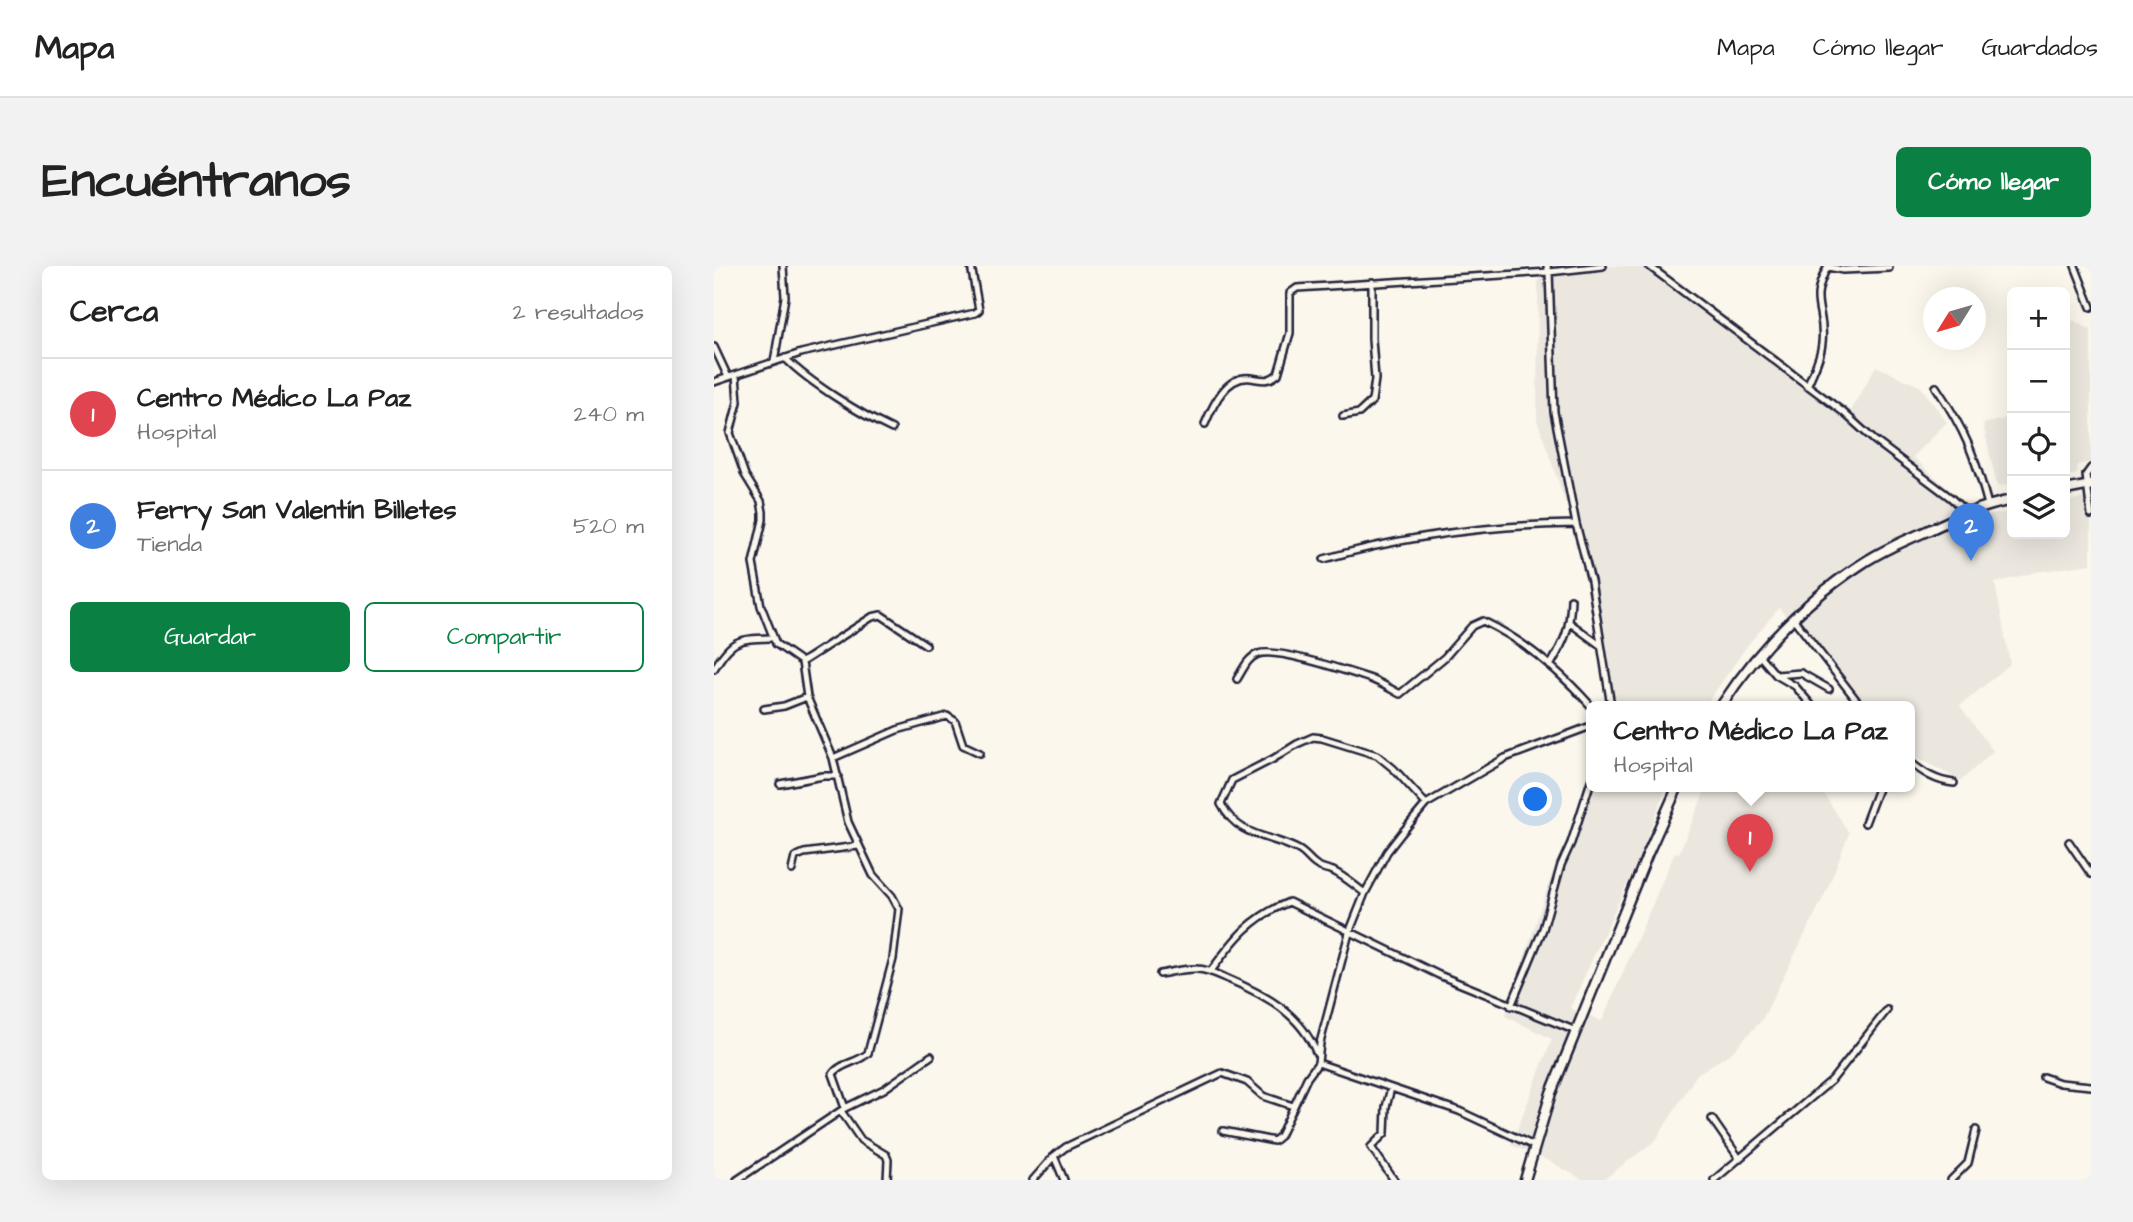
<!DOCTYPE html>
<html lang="es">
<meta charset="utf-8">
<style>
body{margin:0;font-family:"Architects Daughter",sans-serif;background:#f2f2f2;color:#222}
.controls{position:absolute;right:21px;top:21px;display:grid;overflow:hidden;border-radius:10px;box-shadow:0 7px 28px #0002}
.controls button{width:63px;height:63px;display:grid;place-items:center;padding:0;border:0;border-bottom:2px solid #e0e0e0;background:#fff;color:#222;font:35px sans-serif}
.compass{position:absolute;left:1209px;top:21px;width:63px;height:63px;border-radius:50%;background:#fff;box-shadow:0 7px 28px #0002;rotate:233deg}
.you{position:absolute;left:822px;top:534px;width:24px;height:24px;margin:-18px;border:5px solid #fff;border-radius:50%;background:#1a73e8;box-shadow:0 0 0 10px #1a73e833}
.badge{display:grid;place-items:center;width:46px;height:46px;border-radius:50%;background:#0b8043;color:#fff;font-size:23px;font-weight:700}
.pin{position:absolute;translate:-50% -58px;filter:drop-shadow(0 2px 4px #0008)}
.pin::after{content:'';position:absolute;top:37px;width:24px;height:21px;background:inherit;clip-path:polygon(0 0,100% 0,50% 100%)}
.popup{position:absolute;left:872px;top:435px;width:329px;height:91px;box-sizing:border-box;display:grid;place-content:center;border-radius:10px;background:#fff;filter:drop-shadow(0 2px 5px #0005);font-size:23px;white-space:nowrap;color:#767676}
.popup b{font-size:26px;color:#222}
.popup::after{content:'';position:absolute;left:50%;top:100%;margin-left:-14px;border:14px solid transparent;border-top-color:#fff}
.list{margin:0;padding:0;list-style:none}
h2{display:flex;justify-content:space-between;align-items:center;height:91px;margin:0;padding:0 28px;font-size:30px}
h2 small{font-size:23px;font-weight:400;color:#767676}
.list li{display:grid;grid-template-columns:46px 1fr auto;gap:21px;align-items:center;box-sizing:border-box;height:112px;padding:0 28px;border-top:2px solid #e0e0e0}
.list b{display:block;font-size:26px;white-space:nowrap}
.list p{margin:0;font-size:23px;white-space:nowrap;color:#767676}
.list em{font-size:23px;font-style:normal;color:#767676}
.actions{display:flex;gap:14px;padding:21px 28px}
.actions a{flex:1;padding:16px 0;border:2px solid #0b8043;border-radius:10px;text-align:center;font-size:24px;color:#0b8043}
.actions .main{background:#0b8043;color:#fff}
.icon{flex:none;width:38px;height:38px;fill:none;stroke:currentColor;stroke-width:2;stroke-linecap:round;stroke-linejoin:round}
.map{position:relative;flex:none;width:1377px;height:914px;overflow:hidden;border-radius:10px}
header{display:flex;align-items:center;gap:42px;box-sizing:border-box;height:98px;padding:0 35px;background:#fff;border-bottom:2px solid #e0e0e0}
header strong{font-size:33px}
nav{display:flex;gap:38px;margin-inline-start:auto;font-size:24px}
.intro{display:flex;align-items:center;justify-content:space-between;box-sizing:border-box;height:168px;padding:0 42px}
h1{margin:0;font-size:49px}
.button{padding:18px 32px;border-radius:10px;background:#0b8043;color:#fff;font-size:24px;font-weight:700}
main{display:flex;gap:42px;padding:0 42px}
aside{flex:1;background:#fff;border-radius:10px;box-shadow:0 7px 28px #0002}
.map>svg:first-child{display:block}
.built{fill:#ebe7df}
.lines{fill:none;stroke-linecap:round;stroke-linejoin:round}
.street-casing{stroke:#22223b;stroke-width:10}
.primary-casing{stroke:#22223b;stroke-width:13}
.street{stroke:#fbf7ec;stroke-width:5}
.primary{stroke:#fbf7ec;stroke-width:8}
</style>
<header>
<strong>Mapa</strong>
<nav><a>Mapa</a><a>Cómo llegar</a><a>Guardados</a></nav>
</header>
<div class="intro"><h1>Encuéntranos</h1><a class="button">Cómo llegar</a></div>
<main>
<aside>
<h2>Cerca<small>2 resultados</small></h2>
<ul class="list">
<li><span class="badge" style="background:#e0444e">1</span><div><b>Centro Médico La Paz</b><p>Hospital</p></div><em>240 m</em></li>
<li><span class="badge" style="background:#3f7fe0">2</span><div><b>Ferry San Valentín Billetes</b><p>Tienda</p></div><em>520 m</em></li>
</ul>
<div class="actions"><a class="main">Guardar</a><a>Compartir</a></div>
</aside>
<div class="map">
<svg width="1377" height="914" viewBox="0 0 1377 914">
<rect width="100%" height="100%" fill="#fbf7ec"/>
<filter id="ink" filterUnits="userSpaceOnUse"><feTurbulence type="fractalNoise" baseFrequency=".0143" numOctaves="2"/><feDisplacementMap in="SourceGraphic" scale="14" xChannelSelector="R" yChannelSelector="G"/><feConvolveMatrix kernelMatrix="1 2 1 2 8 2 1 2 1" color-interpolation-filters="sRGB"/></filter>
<g filter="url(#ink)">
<!-- built -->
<path class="built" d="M835 0H944L1137 145 1162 100 1207 121 1233 156 1199 191 1245 233 1271 250 1298 245V268H1351V235L1377 231V298L1322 306 1281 317 1296 398 1246 440 1279 485 1247 515 1195 487V440H1147L1065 342 1033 380 991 440H893V424L863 270 823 154 824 15Z
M1356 53 1377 64V196L1363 199V208L1351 210V54Z
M1298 151V218L1283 220 1269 158Z
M877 495V520H953L926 589 856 742 888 755 961 586 965 587 993 520H1105L1135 567 1113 624 1048 754 1017 787 983 808 942 874 889 914H869L837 896 797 879 838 773 791 750 841 599 858 561Z"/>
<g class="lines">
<defs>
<path id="street" d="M833 0 835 6 889 0
M935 0 1129 146 1160 174 1237 232 1252 246
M1361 0 1377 41
M1114 1 1129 4 1175 2
M0 81 14 111
M71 92C96 117 146 148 178 163
M60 96 71 31 69 0
M22 109 24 136 16 167 31 209 47 235 49 246V254L39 297 47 340 62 378 88 396 93 431 119 492 134 556 159 609 178 630 185 643 179 693 154 787C144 797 126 797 119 808L131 842
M0 116 87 87 261 47 265 44 257 0
M1093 120C1099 106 1107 91 1108 77 1112 42 1093 38 1114 0
M1222 121C1251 164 1261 190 1274 239
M629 150 645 147 658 135 661 113 658 73V16
M491 158C499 139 512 109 537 112 550 114 554 116 564 108L576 67V27L583 22 835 6 840 146 862 258 877 315 897 440
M1377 202 1372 209 1377 249
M610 293C691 270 778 259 862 258
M1079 352 1147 440
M856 357 886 379
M1045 389 1062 409 1081 420 1098 440
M88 396 158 351 167 349 212 379
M836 400C851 374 856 364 857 333
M0 403C18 372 25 373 59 372
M1062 409 1087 407 1115 423
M523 413C529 404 533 392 544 388 563 381 636 406 657 413 667 417 677 423 686 428L731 391 758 360 769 355C811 375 846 405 877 440
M50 443 70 440 93 431
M119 492 183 464 233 450 241 455 249 479 266 487
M1195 495C1209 507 1222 515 1240 517
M66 518 109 510H124
M1151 557 1165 520
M1355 576 1377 608
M78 604 81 591 90 587 144 580
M651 627C641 620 630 610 619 605 614 603 609 603 604 600 596 596 592 587 583 583 553 568 525 572 507 538L518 514 559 493 583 478 599 471 608 472 663 489 680 503 712 538
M497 705C520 673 537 651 575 636L725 709 862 765
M446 708C458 706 472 702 483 703 494 703 505 709 514 713 552 729 587 748 603 788
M797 740 829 663 847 599 857 577 877 515
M604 797 745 845 820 880
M1329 811 1346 817 1377 820
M677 822 672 841 671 867 657 881 680 914
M127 845 147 874 172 889 174 894 173 914
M998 853 1025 892
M509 865 560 875 566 870 593 812 604 797 606 777 635 667 651 627 673 586 687 568 712 538 791 492 877 460
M340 890 350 914
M23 914 131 842 170 823 217 790
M319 914 340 890 352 881 508 807 533 816 549 830 579 840
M1000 914 1118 814 1173 744
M1237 914 1254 897 1262 864"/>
<path id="primary" d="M1351 224 1377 219
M1007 440C1043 385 1091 335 1146 299 1167 285 1190 275 1213 265 1241 252 1267 240 1298 234
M811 914 837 827 934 587 964 520"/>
</defs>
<!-- street casing -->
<use href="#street" class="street-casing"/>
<!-- primary casing -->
<use href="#primary" class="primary-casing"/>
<!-- street -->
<use href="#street" class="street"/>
<!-- primary -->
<use href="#primary" class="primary"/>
</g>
</g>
</svg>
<div class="controls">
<button>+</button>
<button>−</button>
<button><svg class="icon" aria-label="locate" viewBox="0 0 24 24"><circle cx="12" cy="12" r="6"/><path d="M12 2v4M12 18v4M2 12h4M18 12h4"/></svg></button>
<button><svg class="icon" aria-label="layers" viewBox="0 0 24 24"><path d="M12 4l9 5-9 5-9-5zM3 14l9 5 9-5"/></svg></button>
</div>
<svg class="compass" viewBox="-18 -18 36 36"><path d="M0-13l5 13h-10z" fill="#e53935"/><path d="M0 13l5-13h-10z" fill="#767676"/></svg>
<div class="you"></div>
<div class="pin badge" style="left:1036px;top:606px;background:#e0444e">1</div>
<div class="popup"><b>Centro Médico La Paz</b>Hospital</div>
<div class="pin badge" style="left:1257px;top:295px;background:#3f7fe0">2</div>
</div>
</main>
